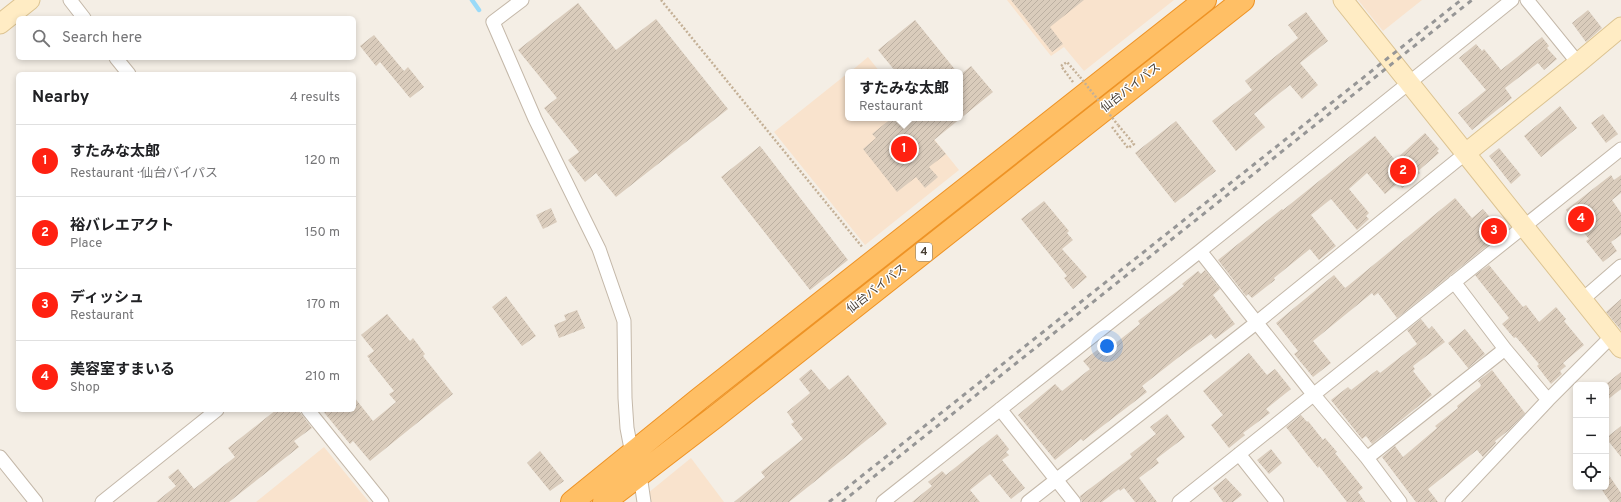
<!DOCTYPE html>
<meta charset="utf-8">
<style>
body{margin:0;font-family:Overpass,"Noto Sans JP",sans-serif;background:#f6f6f6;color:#202124}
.controls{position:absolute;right:12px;bottom:12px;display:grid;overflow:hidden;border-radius:6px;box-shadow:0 2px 6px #0003}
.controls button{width:36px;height:36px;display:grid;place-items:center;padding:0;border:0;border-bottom:1px solid #e0e0e0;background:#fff;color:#202124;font:20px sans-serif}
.you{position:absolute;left:1107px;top:346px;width:14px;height:14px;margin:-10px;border:3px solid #fff;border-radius:50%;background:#1a73e8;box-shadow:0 0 0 6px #1a73e833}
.badge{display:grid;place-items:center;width:26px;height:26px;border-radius:50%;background:#ff2111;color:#fff;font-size:13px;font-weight:700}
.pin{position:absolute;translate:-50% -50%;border:2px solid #fff;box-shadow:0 1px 4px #0006}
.popup{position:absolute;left:845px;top:69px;width:118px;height:52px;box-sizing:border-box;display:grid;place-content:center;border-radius:6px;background:#fff;filter:drop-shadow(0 1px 3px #0005);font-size:13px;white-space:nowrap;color:#757577}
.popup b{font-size:15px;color:#202124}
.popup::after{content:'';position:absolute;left:50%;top:100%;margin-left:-8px;border:8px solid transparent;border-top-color:#fff}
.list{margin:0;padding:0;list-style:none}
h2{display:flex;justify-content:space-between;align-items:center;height:52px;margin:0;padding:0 16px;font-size:17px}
h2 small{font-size:13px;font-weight:400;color:#757577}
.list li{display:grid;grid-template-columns:26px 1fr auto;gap:12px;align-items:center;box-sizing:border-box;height:72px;padding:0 16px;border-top:1px solid #e0e0e0}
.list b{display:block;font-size:15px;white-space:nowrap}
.list p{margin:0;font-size:13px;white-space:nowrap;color:#757577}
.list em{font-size:13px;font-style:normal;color:#757577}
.icon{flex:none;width:22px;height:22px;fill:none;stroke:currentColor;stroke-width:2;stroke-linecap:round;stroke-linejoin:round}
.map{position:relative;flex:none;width:1621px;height:502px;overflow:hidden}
.search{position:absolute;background:#fff;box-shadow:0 2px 6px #0003;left:16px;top:16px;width:340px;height:44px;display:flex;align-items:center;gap:10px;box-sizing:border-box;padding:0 14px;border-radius:6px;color:#757577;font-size:15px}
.panel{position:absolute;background:#fff;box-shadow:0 2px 6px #0003;left:16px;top:72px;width:340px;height:340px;border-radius:6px}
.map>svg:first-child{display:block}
.commercial{fill:#f9e3cd}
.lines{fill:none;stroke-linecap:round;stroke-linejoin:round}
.stream{stroke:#9adaf8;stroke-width:4.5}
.building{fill:url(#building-hatch)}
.street-casing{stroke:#c4b8a9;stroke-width:15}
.secondary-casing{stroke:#dcc391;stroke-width:21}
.highway-casing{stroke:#ee9325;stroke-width:24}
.path{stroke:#c4b096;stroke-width:2.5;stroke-dasharray:2 2;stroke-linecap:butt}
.street{stroke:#fff;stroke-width:13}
.secondary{stroke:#ffecc4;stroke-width:19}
.highway{stroke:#ffbf65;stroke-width:22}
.rail{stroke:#969696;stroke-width:3;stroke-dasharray:5 5;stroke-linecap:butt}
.path-bridge{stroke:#c4b096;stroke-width:2.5;stroke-dasharray:2 2;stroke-linecap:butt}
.labels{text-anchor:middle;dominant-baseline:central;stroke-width:3;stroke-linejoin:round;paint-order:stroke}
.shield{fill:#fff;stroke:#7e7871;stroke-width:1}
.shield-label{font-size:11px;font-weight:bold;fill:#473e34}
.street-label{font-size:12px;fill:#473e34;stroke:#fff}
</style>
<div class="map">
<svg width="1621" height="502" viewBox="0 0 1621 502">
<defs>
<pattern id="building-hatch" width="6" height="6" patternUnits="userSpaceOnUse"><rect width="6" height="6" fill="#daccbc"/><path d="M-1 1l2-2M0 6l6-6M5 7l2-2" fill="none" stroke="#bcb0a2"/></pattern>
</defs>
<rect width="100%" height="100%" fill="#f4eee5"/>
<!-- commercial -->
<path class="commercial" d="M1007 0H1174L1084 71 1064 47 1051 56Z
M1358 0H1422L1383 31Z
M868 57 880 72H850Z
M848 73V118H917L959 170 865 245 774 132Z
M324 447 369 502H256Z
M691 458 724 502H649L648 493Z"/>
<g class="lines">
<!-- stream -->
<path class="stream" d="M472 0 479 10"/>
</g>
<!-- building -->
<path class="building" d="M1011 0H1084L1050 27 1063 44 1052 52Z
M578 3 616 50 656 19 728 109 616 197 596 173 585 182 568 160 579 152 544 108 557 98 518 50Z
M1588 10 1602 28 1586 42 1572 23Z
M1306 12 1328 41 1300 63 1318 85 1302 99 1290 85 1254 114 1265 127 1236 151 1212 121 1252 90 1245 81 1298 38 1288 25Z
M915 20 957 72H896L878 50Z
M374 35 404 71 408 67 424 87 410 98 380 62 376 66 360 46Z
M1542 37 1549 46 1547 48 1557 59 1544 70 1538 63 1505 88 1512 98 1472 130 1458 113 1486 90 1459 58 1476 44 1482 51 1484 49 1501 70Z
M971 66 993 92 934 140 946 154 929 167 938 177 925 188 916 177 897 192 863 149 876 138 872 134 892 118H960V75Z
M1560 106 1577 128 1541 157 1524 136Z
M1603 114 1618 134 1606 143 1591 123Z
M1176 121 1216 171 1175 203 1135 153Z
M1425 133 1439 149 1437 151 1439 153 1418 171 1420 173 1402 188 1398 183 1385 194 1367 173 1349 189 1369 213 1366 216 1369 219 1357 230 1331 199 1311 215 1336 246 1319 260 1310 249 1274 278 1275 280 1252 298 1248 294 1246 296 1218 260 1282 209 1283 210 1375 136 1395 160Z
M760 146 848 260 810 290 721 177Z
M1499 148 1521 175 1511 184 1489 156Z
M1611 175 1614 180 1621 175V193L1612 200 1621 213V235L1611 242 1617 251 1603 262 1586 241 1589 239 1566 210Z
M1455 198 1472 218 1483 209 1503 233 1397 318 1378 293 1374 296 1372 293 1313 341 1331 363 1313 377 1294 354 1298 351 1276 323 1334 275 1345 288 1349 285Z
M1044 201 1069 231 1067 233 1073 240 1062 249 1087 277 1073 289 1064 278 1067 276 1021 219Z
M551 208 557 222 543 229 536 215Z
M1489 265 1523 307 1526 305 1539 322 1556 307 1566 319 1564 321 1584 345 1563 363 1566 366 1560 371 1562 374 1551 384 1537 366 1539 364 1516 337 1514 338 1502 324 1509 318 1475 275Z
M1205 270 1220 289 1213 295 1235 324 1215 339 1211 334 1179 357 1142 386 1147 392 1083 441 1081 439 1055 460 1018 415 1055 384 1062 391 1090 369 1083 361 1101 347 1104 352 1140 324 1138 321 1184 286 1182 284 1198 271 1201 274Z
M506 296 536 336 522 346 492 307Z
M1621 299V330L1606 312Z
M577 310 585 328 559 338 554 325 566 320 564 315Z
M387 314 410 341 413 338 425 354 423 356 453 394 370 461 353 441 350 444 322 410H354V397L373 421 396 402 389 394 394 391 369 360 370 359 367 356 374 351 361 335Z
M1421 319 1429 329 1432 326 1445 342 1413 366 1415 369 1413 371 1432 395 1372 444 1366 436 1362 439 1331 400 1348 387 1351 390 1377 370 1380 373 1417 344 1407 330Z
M1465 329 1485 354 1468 368 1448 343Z
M1249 353 1267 375 1275 369 1291 389 1266 409 1270 413 1243 433 1245 435 1229 448 1211 425 1223 415 1203 391Z
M811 369 829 390 848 375 887 424 789 502H734L765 477 761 472 803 439 791 424 794 422 787 412 810 393 799 379Z
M1492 370 1525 413 1509 430 1495 441 1496 443 1483 457 1477 450 1428 489 1438 502H1416L1382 457 1395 446 1403 457 1437 428 1435 426 1458 408 1457 406 1480 387 1481 385 1478 381Z
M1621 372V389L1606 401V384Z
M276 410H298L312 428 294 441 299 447 229 502H156L176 486 168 477 178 469 194 489 235 457 228 448Z
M1167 414 1185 437 1156 459 1159 463 1139 478 1157 502H1135L1124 488 1120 491 1119 489 1102 502H1082L1080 496 1132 457 1130 454 1156 434 1150 427Z
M1301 415 1307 422 1308 421 1323 440 1325 438 1337 452 1335 453 1363 488 1358 492 1365 502H1347L1319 466 1318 468 1306 453 1286 427Z
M1621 426V457L1606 438Z
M997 434 1009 449 1006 452 1009 455 1002 460 1025 488 1011 499 990 474 970 490 980 502H912L932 486 928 482 942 471 946 475Z
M1271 449 1282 463 1269 474 1257 460Z
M540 451 564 481 550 491 527 463Z
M1606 471 1621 493V502H1610L1600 487H1606Z
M1226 478 1242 495 1233 502H1223L1213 488Z"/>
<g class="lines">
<defs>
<path id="street" d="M70 0 84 18
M522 0 493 22 535 119 599 249 624 321 625 398 627 428 632 454 640 475 644 502
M1527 0 1578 63
M116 58 129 74
M1200 251 1313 394 1367 458 1400 502
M1454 282 1505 349 1548 400
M1583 299 1621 266
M1000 409 1074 502
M308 410 382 502
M1239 454 1277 502
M0 457 36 502
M1367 458 1505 349
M102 502 217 410
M883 502 1200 251 1512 0
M1028 502 1256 323 1466 153
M1179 502 1621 149
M1452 502 1548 400 1612 336"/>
<path id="secondary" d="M1343 0 1621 348
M0 24 30 0
M1466 153 1578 63 1621 27"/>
<path id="highway" d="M572 502 699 399 1205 0
M604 502 715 417 1243 0"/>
</defs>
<!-- street casing -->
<use href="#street" class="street-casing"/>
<!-- secondary casing -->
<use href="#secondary" class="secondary-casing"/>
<!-- highway casing -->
<use href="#highway" class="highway-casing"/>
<!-- path -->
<path class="path" d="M661 0 863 248
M1073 82 1061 66 1067 62 1079 76
M1112 127 1128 148 1134 144 1118 125"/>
<!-- street -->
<use href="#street" class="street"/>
<!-- secondary -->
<use href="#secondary" class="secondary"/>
<!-- highway -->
<use href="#highway" class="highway"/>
<!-- rail -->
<path class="rail" d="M829 502 1461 0
M842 502 1472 0"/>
<!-- path-bridge -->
<path class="path-bridge" d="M1080 77 1118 125"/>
</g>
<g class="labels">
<!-- shield labels -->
<rect class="shield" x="916" y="243" width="16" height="18" rx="3"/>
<g class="shield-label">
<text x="924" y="252">4</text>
</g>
<!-- street labels -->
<g class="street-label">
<text transform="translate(1131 88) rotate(-38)">仙台バイパス</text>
<text transform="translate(877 289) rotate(-38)">仙台バイパス</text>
</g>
</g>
</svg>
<div class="controls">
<button>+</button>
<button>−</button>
<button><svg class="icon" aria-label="locate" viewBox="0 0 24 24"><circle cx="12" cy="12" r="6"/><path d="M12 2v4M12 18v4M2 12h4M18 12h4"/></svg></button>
</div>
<div class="you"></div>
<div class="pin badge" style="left:904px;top:149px">1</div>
<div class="popup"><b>すたみな太郎</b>Restaurant</div>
<div class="pin badge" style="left:1403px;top:171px">2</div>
<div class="pin badge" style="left:1494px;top:231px">3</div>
<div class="pin badge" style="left:1581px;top:219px">4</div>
<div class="search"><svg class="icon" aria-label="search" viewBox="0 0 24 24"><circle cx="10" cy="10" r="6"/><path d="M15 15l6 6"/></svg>Search here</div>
<section class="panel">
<h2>Nearby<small>4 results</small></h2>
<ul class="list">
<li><span class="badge">1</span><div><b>すたみな太郎</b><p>Restaurant · 仙台バイパス</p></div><em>120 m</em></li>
<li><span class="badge">2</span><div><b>裕バレエアクト</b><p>Place</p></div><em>150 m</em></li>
<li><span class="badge">3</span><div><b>ディッシュ</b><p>Restaurant</p></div><em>170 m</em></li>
<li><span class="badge">4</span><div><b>美容室すまいる</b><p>Shop</p></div><em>210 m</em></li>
</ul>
</section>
</div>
